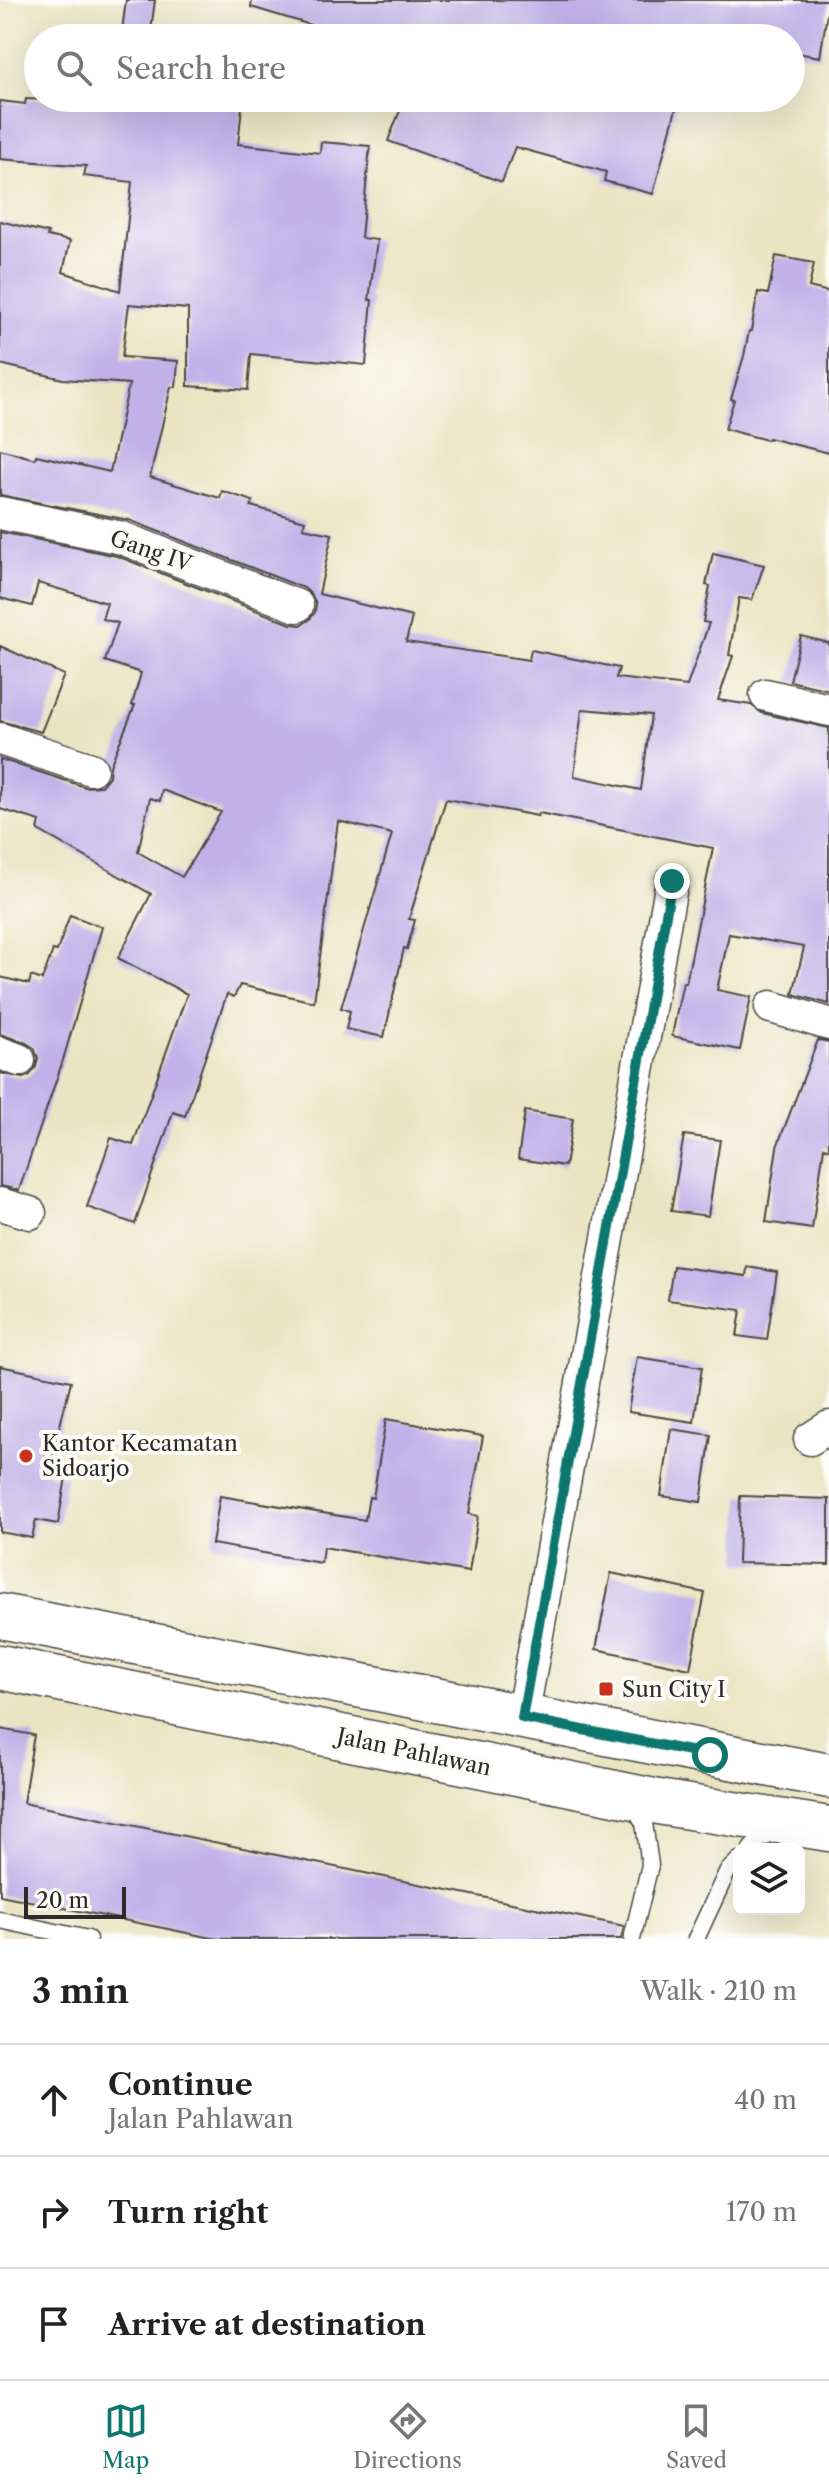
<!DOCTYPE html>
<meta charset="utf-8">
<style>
body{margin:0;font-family:"Libre Caslon Text",serif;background:#f2f2f2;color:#222}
.controls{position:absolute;right:24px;bottom:24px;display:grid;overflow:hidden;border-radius:12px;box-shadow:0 8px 32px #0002}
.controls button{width:72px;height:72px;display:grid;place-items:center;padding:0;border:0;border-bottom:2px solid #e0e0e0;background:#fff;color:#222;font:40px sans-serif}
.scale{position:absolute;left:24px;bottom:20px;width:102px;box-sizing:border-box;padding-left:8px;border:4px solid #2b2b2b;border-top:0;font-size:22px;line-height:28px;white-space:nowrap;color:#2b2b2b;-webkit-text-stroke:6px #fdfcf7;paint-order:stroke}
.stop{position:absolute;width:24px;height:24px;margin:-18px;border:6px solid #0f766e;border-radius:50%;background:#fff}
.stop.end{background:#0f766e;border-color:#fff;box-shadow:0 2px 8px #0008}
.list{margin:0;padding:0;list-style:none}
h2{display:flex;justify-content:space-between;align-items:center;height:104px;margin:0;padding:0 32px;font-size:34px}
h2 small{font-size:26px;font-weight:400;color:#767676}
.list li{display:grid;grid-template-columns:52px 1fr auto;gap:24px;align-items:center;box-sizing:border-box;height:112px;padding:0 32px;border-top:2px solid #e0e0e0}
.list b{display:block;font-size:30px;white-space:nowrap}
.list p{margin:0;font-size:26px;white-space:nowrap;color:#767676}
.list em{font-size:26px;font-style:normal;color:#767676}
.icon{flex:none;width:44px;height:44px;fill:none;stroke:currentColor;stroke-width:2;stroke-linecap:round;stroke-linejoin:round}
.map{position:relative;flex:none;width:829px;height:1939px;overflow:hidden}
.search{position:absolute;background:#fff;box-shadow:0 8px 32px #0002;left:24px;right:24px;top:24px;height:88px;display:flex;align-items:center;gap:20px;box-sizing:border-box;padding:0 28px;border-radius:44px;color:#767676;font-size:30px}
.sheet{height:440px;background:#fff}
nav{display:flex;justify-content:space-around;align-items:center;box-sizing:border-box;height:112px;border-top:2px solid #e0e0e0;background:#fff;font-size:22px;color:#767676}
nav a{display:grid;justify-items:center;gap:4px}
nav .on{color:#0f766e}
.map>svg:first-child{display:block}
.building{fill:#c0b2e9;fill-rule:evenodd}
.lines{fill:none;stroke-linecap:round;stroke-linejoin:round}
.service-casing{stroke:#484742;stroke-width:19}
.minor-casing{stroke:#484742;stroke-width:35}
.primary-casing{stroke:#484742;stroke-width:47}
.service{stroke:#fff;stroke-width:16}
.minor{stroke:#fff;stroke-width:32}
.primary{stroke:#fff;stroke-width:44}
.route{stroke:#0f766e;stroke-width:10}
.poi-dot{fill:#c8321e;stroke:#fdfcf7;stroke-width:3}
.labels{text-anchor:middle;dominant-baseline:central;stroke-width:8;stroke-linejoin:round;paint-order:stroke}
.street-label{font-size:22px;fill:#2b2b2b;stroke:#fdfcf7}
.poi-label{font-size:22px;fill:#2b2b2b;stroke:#fdfcf7;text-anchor:start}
</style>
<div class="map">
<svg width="829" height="1939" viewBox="0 0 829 1939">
<rect width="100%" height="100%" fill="#fdfcf7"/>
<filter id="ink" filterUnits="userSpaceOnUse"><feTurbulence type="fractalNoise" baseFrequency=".0125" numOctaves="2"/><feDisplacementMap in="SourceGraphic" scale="16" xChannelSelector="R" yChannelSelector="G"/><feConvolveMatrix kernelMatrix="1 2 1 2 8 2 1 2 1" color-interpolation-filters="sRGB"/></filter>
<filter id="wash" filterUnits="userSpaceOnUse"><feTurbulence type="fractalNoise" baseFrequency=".006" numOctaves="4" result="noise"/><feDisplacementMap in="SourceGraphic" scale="32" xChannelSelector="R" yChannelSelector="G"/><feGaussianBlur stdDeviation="1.8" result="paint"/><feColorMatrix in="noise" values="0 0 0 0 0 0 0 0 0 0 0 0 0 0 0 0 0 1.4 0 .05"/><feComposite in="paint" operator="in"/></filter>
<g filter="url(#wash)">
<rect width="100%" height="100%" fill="#ebe4c3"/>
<g id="blocks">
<!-- building -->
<path class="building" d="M126 0H155L150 38H121Z
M252 0H829V2L820 57 791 52V38H532L485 26 482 38H322L324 29 251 7Z
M94 98H243L238 144 320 153 321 142 370 146 361 238 377 240 369 300H372L366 365 251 354 248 390 188 386V309L129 304 122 357 178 361 176 387H171L150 477 220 498 222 491 253 501 251 506 305 521 303 528 332 534 319 594 412 617 406 642 529 660 531 650 619 668 616 678 687 686 709 623 703 622 710 586 706 585 713 553 764 565 752 600 739 598 729 655 733 656 718 700 751 705 762 713 829 728V1004L793 994 804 947 729 934 717 990 751 997 740 1050 672 1036 683 982 686 983 713 848 539 813 538 816 446 799 409 919 415 920 407 949 404 948 384 1037 346 1029 350 1011 341 1008 392 834 338 821 314 1002 240 985 234 997 227 994 185 1116 173 1112 135 1224 87 1207 111 1138 133 1145 187 994 118 958 151 894 38 830 40 821 0 809V759L85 787 101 786 109 776 110 766 135 705H132L141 673 105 661 118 623 102 619 107 603 38 583 32 606 0 598V532L117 556 291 624 301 625 309 620 315 612 316 604 312 595 304 588 129 520 0 495V449L35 459 36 455 110 472 129 384 63 379 0 364V221L48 233 47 236 70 241 63 272 120 291 132 182 84 176 86 166 0 159V101L25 104 26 99 94 102ZM582 709 651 715 641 790 574 776ZM162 790 221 812 182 877 138 852 150 798 160 801Z
M405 98H679L653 194 604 181 606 172 515 147 502 182 388 141Z
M776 256 814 263 809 287 829 292V453L768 438 767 440 725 429 734 400 731 399 744 356 749 331H751L758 292 768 294Z
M801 636 829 643V690L790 681Z
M0 646 64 675 41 732 0 721Z
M70 915 102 927 63 1060 19 1190 0 1186V1073L23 1078 30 1075 36 1067 38 1058 34 1048 26 1043 0 1034V977L29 984 31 976 42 980 53 950 57 951Z
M818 1040 829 1042V1149L824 1147 812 1229 766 1222 777 1147Z
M525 1111 573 1119 565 1166 518 1159Z
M684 1135 720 1140 708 1216 671 1211Z
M673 1266 746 1276 747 1267 777 1272 767 1340 737 1336 741 1310 668 1300Z
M637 1357 702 1367 694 1422 628 1412Z
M0 1366 71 1381 48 1474 66 1477 58 1524 36 1520 32 1538 0 1532Z
M386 1419 483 1436 469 1514 478 1516 469 1572 323 1547 321 1563 212 1544 220 1496 365 1520 369 1497 373 1498Z
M671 1429 711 1435 701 1502 661 1496Z
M740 1496 829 1499V1565L738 1563Z
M611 1573 705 1593 690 1669 596 1649Z
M0 1729 34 1735 23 1803 624 1926 621 1939H217L0 1895Z"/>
</g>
</g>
<g filter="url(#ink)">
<use href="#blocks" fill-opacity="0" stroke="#484742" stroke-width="2"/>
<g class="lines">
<defs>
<path id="service" d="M632 1803 644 1823 650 1865 632 1939
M751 1849 761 1838 777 1833
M0 1920 88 1939
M696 1939 727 1872 739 1860"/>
<path id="minor" d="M0 513 122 538 297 606
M766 695 829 710
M0 739 91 769
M771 1007 829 1024
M0 1053 19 1060
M0 1204 30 1213
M810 1439 829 1427
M522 1718 672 881"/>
<path id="primary" d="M0 1616 829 1776
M0 1667 664 1803 829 1829"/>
</defs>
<!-- service casing -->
<use href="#service" class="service-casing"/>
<!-- minor casing -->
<use href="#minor" class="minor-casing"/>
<!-- primary casing -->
<use href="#primary" class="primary-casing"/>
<!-- service -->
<use href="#service" class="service"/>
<!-- minor -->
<use href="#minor" class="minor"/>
<!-- primary -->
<use href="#primary" class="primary"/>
</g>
</g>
<g class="lines" filter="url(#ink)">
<!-- route -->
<path class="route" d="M672 881 522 1718 710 1755"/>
</g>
<!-- markers -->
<g class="poi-dot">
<circle cx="26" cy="1456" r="8"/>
<rect x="598" y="1681" width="16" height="16" rx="4"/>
</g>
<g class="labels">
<!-- street labels -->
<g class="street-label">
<text transform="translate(151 551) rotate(19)">Gang IV</text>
<text transform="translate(414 1752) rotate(12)">Jalan Pahlawan</text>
</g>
<!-- poi labels -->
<g class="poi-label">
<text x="42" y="1443">Kantor Kecamatan<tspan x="42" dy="25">Sidoarjo</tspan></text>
<text x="622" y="1689">Sun City I</text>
</g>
</g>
</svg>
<div class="controls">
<button><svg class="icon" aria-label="layers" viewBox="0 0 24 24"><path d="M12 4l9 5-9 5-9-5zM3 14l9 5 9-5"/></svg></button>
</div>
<div class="scale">20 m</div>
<div class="stop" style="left:710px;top:1755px"></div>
<div class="stop end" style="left:672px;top:881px"></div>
<div class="search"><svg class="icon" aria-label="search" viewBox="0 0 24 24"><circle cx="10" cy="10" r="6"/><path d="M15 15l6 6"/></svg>Search here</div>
</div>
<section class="sheet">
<h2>3 min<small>Walk · 210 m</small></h2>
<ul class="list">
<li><svg class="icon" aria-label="ahead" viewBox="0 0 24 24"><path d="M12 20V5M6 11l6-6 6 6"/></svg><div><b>Continue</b><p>Jalan Pahlawan</p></div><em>40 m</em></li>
<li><svg class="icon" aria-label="right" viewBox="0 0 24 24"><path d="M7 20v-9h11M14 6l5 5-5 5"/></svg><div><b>Turn right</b></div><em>170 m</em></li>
<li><svg class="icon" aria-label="arrive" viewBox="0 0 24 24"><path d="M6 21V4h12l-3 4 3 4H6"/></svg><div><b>Arrive at destination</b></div></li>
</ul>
</section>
<nav>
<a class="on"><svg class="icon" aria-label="map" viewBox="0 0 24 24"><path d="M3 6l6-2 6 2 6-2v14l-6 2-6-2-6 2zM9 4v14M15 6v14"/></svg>Map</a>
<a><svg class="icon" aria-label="directions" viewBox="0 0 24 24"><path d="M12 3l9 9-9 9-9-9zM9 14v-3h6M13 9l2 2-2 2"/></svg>Directions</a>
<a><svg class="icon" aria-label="saved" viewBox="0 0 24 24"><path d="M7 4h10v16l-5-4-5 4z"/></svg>Saved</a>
</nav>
